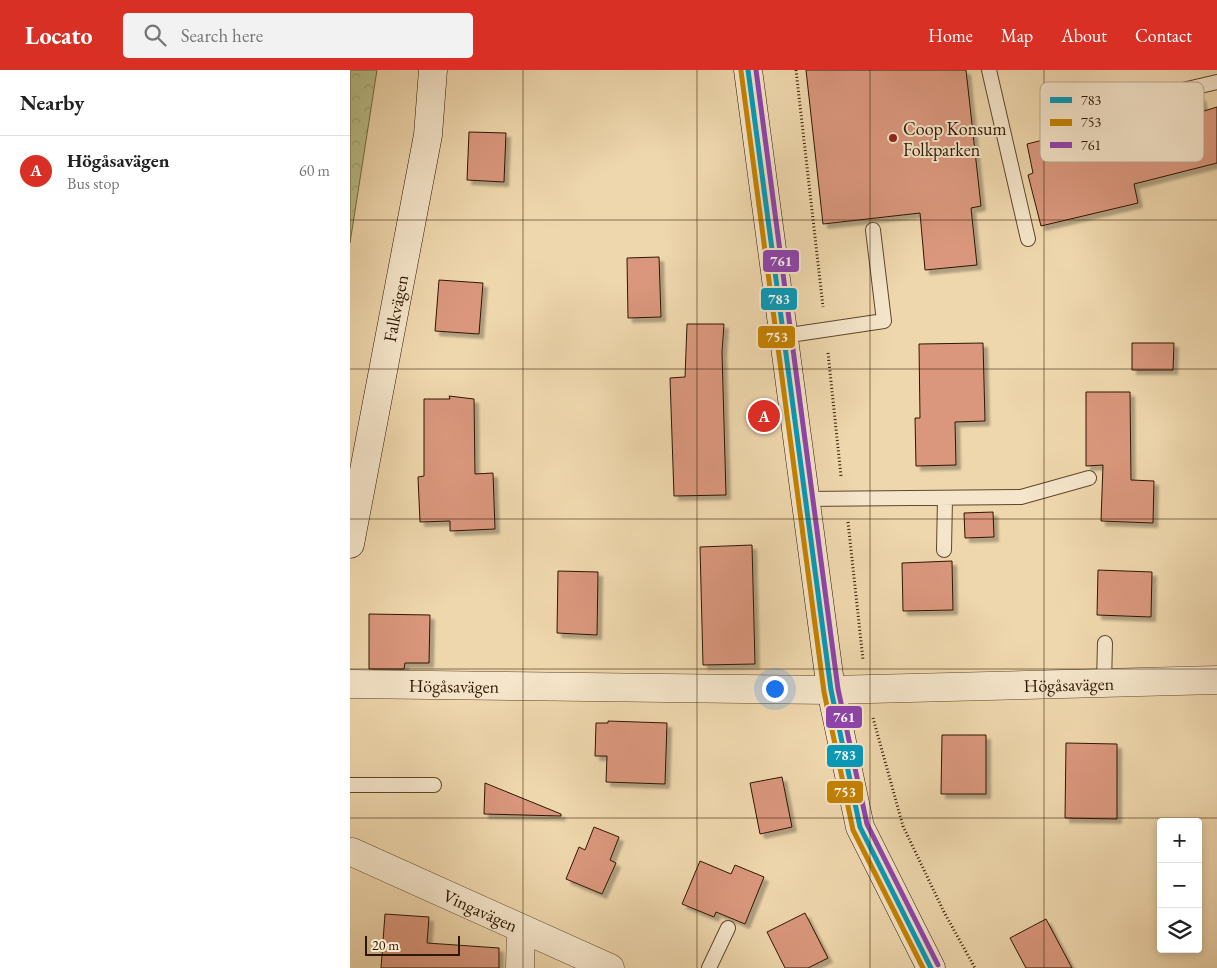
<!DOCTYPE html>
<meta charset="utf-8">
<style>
body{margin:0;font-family:"EB Garamond",serif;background:#f2f2f2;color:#222}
.controls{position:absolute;right:15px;bottom:15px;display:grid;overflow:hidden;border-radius:5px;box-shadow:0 2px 8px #0003}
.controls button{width:45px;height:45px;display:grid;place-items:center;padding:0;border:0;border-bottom:1px solid #e0e0e0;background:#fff;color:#222;font:25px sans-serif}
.scale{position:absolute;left:15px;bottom:12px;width:95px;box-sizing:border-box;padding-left:5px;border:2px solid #2e1600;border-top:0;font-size:14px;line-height:18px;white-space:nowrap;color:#2e1600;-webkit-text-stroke:4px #f5e5ca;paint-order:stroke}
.you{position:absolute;left:424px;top:618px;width:18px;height:18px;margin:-12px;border:4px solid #fff;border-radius:50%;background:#1a73e8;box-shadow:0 0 0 8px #1a73e833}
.badge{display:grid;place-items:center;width:32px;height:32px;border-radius:50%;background:#d93025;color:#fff;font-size:16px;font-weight:700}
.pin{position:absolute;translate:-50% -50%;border:2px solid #fff;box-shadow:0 1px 5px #0006}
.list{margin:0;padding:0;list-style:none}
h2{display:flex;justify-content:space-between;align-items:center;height:65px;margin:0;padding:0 20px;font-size:21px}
h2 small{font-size:16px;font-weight:400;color:#767676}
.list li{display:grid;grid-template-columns:32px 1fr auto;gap:15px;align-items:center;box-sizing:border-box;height:70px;padding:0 20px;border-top:1px solid #e0e0e0}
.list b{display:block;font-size:19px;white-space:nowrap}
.list p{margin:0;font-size:16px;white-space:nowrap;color:#767676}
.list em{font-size:16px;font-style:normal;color:#767676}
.icon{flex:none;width:28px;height:28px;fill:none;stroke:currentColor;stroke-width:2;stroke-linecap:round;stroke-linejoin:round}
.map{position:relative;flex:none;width:867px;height:898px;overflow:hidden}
header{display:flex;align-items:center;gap:30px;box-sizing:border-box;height:70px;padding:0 25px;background:#d93025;color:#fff}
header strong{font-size:24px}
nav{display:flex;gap:28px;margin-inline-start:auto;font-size:18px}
.search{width:350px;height:45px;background:#f2f2f2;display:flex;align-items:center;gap:12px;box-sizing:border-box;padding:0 18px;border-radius:5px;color:#767676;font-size:19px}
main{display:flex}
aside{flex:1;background:#fff}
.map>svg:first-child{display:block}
.forest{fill:url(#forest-crowns);stroke:#746a44}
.building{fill:#da977d;stroke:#2e1600;filter:url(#shadow)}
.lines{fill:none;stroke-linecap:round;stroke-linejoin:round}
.lane-casing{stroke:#5e462b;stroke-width:16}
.street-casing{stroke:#5e462b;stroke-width:29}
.secondary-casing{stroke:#2e1600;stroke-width:29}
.path{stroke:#2e1600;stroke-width:3;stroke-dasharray:1 2.5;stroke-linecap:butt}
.lane{stroke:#f5e5ca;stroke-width:14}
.street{stroke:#f5e5ca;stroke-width:28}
.secondary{stroke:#f5e5ca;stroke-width:28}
.bus-1-casing{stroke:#f5e5ca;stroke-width:9}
.bus-2-casing{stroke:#f5e5ca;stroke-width:9}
.bus-3-casing{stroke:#f5e5ca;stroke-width:9}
.bus-1{stroke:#059ab9;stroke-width:5}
.bus-2{stroke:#c58200;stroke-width:5}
.bus-3{stroke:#8e44ad;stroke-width:5}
.grid{fill:none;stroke:#2e1600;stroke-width:1;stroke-opacity:0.55}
.poi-dot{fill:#8f2418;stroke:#f5e5ca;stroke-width:2}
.labels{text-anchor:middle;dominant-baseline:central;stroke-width:4;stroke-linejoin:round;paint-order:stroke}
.poi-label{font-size:18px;fill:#2e1600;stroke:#f5e5ca;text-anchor:start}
.street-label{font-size:18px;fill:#2e1600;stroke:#f5e5ca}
.key{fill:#f5e5ca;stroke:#b9a78d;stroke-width:1}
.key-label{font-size:14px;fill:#2e1600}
.line-badge{stroke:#f5e5ca;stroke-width:2}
.badge-label{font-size:14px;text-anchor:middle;font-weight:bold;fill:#fff}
</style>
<header>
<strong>Locato</strong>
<div class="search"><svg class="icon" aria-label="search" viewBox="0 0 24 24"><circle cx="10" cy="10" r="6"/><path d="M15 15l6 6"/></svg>Search here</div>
<nav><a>Home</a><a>Map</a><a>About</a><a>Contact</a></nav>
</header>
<main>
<aside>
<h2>Nearby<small></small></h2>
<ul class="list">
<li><span class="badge">A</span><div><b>Högåsavägen</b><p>Bus stop</p></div><em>60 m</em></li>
</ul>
</aside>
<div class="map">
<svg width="867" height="898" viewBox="0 0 867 898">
<defs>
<pattern id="forest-crowns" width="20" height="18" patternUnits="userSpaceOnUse" patternTransform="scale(1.25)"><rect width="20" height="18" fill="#babe89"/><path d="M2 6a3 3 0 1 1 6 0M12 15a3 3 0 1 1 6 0" fill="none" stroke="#a0a374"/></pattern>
<filter id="shadow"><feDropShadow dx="4.5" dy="4.5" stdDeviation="1" flood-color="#0004"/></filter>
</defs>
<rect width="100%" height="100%" fill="#efd7ad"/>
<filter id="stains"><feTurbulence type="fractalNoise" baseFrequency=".004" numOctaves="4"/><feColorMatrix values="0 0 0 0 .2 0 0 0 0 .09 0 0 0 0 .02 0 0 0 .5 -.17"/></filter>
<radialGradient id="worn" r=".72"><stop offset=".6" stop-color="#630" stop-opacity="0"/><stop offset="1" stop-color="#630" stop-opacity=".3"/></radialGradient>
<!-- forest -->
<path class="forest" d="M0 0H27L0 173Z"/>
<!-- building -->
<path class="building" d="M456 0H616L631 136 621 138 627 195 575 200 570 143 473 154Z
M851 26 854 41 867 37V93L784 114 788 133 691 156 678 105 683 103 677 74 709 66 711 75 827 47 824 32Z
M119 62 156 63 154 112 117 110Z
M309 187 311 247 278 248 277 188Z
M89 210 133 213 129 264 85 261Z
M337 254H374L372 282 376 425 324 426 320 308 335 307Z
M633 273 635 351 605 352 606 395 566 396 565 348H570L569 274Z
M782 273H824L823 300H782Z
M736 322H780L781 410 804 411 803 453 751 451 753 395 736 396Z
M99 326 124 329 125 404 143 403 145 459 100 461V451L70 452 68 407 74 406V329H100Z
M643 442 644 467 615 468 614 443Z
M402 475 405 594 353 595 350 477Z
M602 491 603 540 553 541 552 493Z
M748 500 802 502 801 547 747 545Z
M208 501 248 502 247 565 207 563Z
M19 544 80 545 79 593H55L54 599H19Z
M258 651 317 653 315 714 256 712 257 686H245L246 653H258Z
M592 665H636V724H591Z
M716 673 767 674V749L715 748Z
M432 707 442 757 410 764 400 713Z
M135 713 211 744V746L134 744Z
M244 757 269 767 260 790 266 793 252 824 216 809 229 777 235 780Z
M350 791 381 804 385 795 414 807 395 854 366 842 364 847 332 834Z
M455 843 478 888 458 898H435L417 862Z
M35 844 79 847 77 873 149 878V898H31Z
M696 849 722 898H676L660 868Z"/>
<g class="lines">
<defs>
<path id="lane" d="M639 0 678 169
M820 23 867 12
M433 266 534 251 523 160
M455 429 671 427 739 408
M594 480 595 428
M754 613 755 573
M0 715H84
M359 898 378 858"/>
<g id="street">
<path id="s1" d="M0 614 481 620 867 610"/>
<path id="s2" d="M2 782 260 898"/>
<path d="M170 898 171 859"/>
</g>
<g id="secondary">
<path d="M398 0 481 620 510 757 581 898"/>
<path id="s3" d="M0 474 78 65 83 0"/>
</g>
</defs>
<!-- lane casing -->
<use href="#lane" class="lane-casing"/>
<!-- street casing -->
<use href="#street" class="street-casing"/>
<!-- secondary casing -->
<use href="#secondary" class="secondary-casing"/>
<!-- path -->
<path class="path" d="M446 0 473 237
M478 283 491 406
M498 452 513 590
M523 648 553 756 594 842 625 898"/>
<!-- lane -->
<use href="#lane" class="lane"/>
<!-- street -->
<use href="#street" class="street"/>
<!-- secondary -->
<use href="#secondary" class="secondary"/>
<defs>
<path id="bus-1" d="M398 0 481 620 510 757 581 898"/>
<path id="bus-2" d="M391 1 474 622 503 760 573 898"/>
<path id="bus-3" d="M406 0 488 619 517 754 588 895"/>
</defs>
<!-- bus-1 casing -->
<use href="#bus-1" class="bus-1-casing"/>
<!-- bus-2 casing -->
<use href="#bus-2" class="bus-2-casing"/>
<!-- bus-3 casing -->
<use href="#bus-3" class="bus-3-casing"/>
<!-- bus-1 -->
<use href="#bus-1" class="bus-1"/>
<!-- bus-2 -->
<use href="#bus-2" class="bus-2"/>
<!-- bus-3 -->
<use href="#bus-3" class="bus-3"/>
</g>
<!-- grid -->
<path class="grid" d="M173 0V898M347 0V898M520 0V898M694 0V898M0 150H867M0 299H867M0 449H867M0 599H867M0 748H867"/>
<!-- markers -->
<circle class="poi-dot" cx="543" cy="68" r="5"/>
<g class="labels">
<!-- poi labels -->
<g class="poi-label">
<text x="553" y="58">Coop Konsum<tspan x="553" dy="21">Folkparken</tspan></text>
</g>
<!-- street labels -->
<g class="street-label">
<text stroke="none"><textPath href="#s3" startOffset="240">Falkvägen</textPath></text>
<text stroke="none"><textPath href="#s1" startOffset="719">Högåsavägen</textPath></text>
<text stroke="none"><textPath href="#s1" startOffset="104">Högåsavägen</textPath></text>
<text stroke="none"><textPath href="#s2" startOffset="141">Vingavägen</textPath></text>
</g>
</g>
<!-- legend -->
<rect x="690" y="12" width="164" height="80" rx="8" class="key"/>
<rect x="700" y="27" width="22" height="6" fill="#059ab9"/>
<rect x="700" y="49" width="22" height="7" fill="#c58200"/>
<rect x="700" y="72" width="22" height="6" fill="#8e44ad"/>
<g class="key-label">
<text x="731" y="35">783</text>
<text x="731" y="57">753</text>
<text x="731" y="80">761</text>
</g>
<g class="line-badge">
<rect x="412" y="179" width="38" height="24" rx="5" fill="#8e44ad"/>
<rect x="410" y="217" width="38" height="24" rx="5" fill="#059ab9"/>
<rect x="407" y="255" width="39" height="24" rx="5" fill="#c58200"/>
<rect x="475" y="635" width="38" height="24" rx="5" fill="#8e44ad"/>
<rect x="476" y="674" width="38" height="24" rx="5" fill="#059ab9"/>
<rect x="476" y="710" width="38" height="24" rx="5" fill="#c58200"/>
</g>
<g class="badge-label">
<text x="431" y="196">761</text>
<text x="429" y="234">783</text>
<text x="427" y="272">753</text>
<text x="494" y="652">761</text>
<text x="495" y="690">783</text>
<text x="495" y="727">753</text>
</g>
<rect width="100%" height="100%" filter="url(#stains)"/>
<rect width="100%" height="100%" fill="url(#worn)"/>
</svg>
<div class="controls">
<button>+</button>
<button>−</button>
<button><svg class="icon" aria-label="layers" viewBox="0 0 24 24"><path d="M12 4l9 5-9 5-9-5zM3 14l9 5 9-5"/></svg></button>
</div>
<div class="scale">20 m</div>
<div class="you"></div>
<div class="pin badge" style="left:414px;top:346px">A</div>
</div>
</main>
